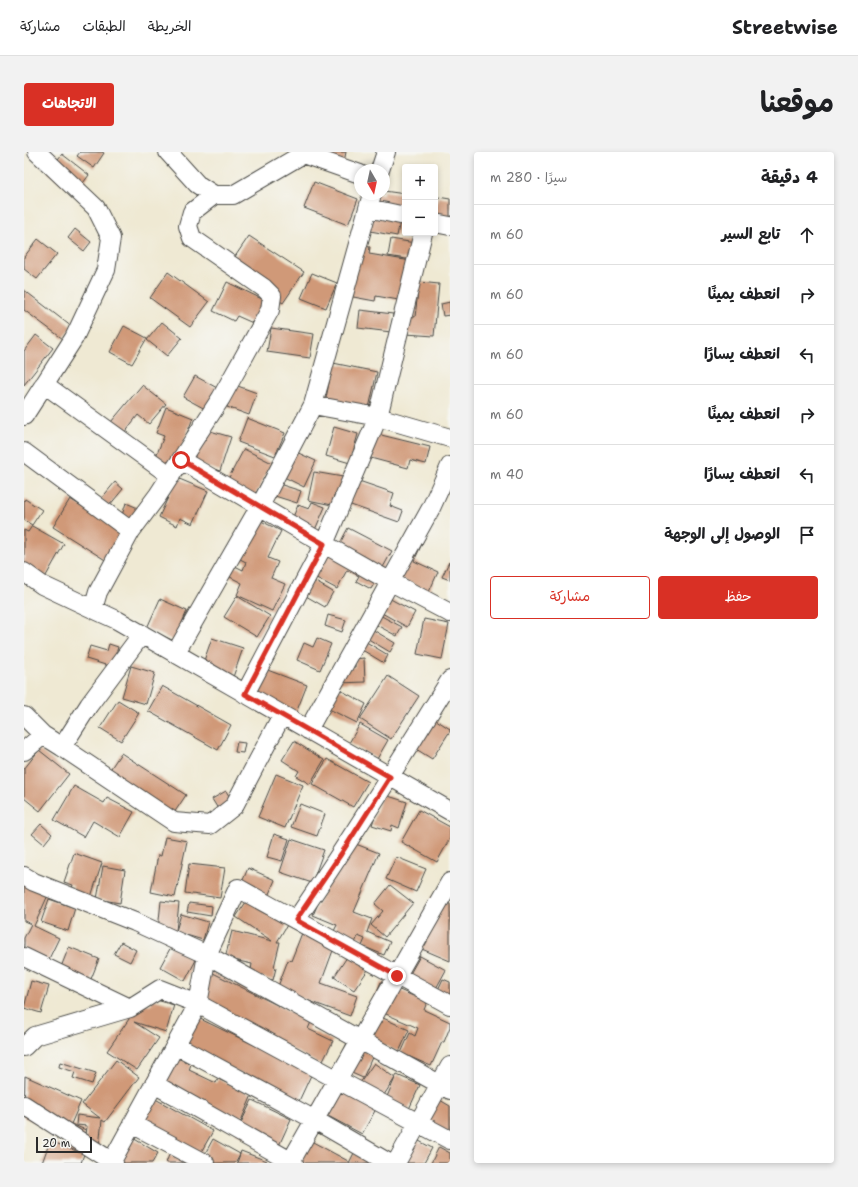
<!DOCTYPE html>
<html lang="ar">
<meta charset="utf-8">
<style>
body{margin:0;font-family:"Shantell Sans","Playpen Sans Arabic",sans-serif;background:#f2f2f2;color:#202124;direction:rtl}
.controls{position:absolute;right:12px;top:12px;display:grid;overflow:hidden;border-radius:4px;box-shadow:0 2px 6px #0003}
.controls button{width:36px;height:36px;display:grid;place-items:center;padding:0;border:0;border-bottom:1px solid #e0e0e0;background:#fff;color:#202124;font:20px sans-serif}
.compass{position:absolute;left:330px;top:12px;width:36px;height:36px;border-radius:50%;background:#fff;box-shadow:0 2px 6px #0003;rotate:171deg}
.scale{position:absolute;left:12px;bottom:10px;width:56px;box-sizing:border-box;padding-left:4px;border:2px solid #2b2b2b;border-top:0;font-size:11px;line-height:14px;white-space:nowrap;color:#2b2b2b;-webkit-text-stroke:3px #f6f6f2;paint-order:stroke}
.stop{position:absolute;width:12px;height:12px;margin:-9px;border:3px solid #d93025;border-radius:50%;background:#fff}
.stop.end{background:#d93025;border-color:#fff;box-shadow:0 1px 4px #0008}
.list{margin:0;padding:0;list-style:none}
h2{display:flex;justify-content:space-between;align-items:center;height:52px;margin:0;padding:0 16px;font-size:17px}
h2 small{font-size:13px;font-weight:400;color:#757577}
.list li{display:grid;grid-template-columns:26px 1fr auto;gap:12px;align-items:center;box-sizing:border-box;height:60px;padding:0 16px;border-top:1px solid #e0e0e0}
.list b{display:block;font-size:15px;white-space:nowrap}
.list em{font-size:13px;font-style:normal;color:#757577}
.actions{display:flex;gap:8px;padding:12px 16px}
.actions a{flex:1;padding:9px 0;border:1px solid #d93025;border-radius:4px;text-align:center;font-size:14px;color:#d93025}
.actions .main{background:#d93025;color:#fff}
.icon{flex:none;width:22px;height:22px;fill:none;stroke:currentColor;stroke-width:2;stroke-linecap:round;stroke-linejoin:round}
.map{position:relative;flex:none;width:426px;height:1011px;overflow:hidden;direction:ltr;border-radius:4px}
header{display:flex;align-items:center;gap:24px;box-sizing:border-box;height:56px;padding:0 20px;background:#fff;border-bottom:1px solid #e0e0e0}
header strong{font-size:19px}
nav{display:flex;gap:22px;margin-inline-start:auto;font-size:14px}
.intro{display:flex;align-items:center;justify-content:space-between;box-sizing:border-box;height:96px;padding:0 24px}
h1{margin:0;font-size:28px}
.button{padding:10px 18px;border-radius:4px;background:#d93025;color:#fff;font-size:14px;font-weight:700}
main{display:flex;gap:24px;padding:0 24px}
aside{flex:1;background:#fff;border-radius:4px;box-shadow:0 2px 6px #0003}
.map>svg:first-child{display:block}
.building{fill:#d09978}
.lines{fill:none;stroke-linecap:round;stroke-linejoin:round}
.minor-casing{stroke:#484844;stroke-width:20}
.minor{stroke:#fff;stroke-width:18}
.route{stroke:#d93025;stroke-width:5}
</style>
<header>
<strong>Streetwise</strong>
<nav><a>الخريطة</a><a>الطبقات</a><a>مشاركة</a></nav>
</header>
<div class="intro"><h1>موقعنا</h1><a class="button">الاتجاهات</a></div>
<main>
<aside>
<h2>4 دقيقة<small>سيرًا · 280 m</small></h2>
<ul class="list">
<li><svg class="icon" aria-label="ahead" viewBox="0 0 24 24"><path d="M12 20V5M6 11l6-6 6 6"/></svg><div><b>تابع السير</b></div><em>60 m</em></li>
<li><svg class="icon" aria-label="right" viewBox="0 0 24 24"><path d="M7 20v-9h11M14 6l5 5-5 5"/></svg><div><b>انعطف يمينًا</b></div><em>60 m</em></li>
<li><svg class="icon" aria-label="left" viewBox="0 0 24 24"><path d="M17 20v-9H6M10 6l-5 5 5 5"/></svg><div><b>انعطف يسارًا</b></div><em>60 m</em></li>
<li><svg class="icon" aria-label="right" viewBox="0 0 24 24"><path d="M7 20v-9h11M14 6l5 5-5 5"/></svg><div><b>انعطف يمينًا</b></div><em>60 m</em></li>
<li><svg class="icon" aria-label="left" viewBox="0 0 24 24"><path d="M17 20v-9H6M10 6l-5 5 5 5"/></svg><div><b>انعطف يسارًا</b></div><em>40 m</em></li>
<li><svg class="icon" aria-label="arrive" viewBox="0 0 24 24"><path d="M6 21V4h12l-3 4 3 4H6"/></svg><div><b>الوصول إلى الوجهة</b></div></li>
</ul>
<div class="actions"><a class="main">حفظ</a><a>مشاركة</a></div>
</aside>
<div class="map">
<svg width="426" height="1011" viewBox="0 0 426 1011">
<rect width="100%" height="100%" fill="#f6f6f2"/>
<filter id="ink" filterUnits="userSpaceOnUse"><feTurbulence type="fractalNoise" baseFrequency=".025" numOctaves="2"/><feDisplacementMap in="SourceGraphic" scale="8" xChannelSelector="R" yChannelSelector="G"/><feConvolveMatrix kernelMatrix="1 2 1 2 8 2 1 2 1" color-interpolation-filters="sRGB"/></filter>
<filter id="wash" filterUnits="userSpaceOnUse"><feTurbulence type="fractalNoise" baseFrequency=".012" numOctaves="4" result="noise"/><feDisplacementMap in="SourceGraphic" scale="16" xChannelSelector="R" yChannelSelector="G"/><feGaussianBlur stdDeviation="0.9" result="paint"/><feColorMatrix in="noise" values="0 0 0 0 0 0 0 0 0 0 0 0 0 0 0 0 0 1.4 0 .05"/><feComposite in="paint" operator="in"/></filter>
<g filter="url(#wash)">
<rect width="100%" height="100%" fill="#efe9d3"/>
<g id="blocks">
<!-- building -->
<path class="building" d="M56 0H78L80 1 70 16 53 4Z
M295 0H322L320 10Z
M38 2 65 23 51 42 24 20Z
M290 30 334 47 324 73 280 56Z
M360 39 381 42 373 84 341 78 348 42H360Z
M414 45 426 47V82L411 79V56Z
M51 77 67 90 60 99 44 86Z
M225 84 280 120 259 151 204 115Z
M14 87 33 102 13 127 0 117V105Z
M367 87 391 91 388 108 364 104Z
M334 93 346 95 345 102 387 109 380 149 352 144 351 149 324 144Z
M144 120 185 150 166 175 126 146Z
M288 121 313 131 302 156 277 146Z
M203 130 242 149 231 172 213 164 210 169 189 159Z
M395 130 415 132 410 184 382 182 384 164 391 165Z
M0 138 48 175 39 187 0 158Z
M426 150V163L419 164 417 152Z
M336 158 369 162 367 180 334 176Z
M138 170 158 186 143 204 123 188Z
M100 174 123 186 108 212 86 200Z
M247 176 290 182 286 206 243 200Z
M12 183 29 196 0 233V199Z
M309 211 353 220 343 265 300 256Z
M171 224 195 237 183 258 159 245Z
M118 233 142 252 125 272 114 263 100 281 87 270Z
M211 233 233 241 225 263 203 255Z
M142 255 169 266 148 320 129 312 140 284 132 281Z
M223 266 261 281 251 304 214 290Z
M310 275 334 282 326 311 302 304Z
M179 277 207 285 196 319 169 311Z
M349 281 406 295 402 312 386 308 384 316 343 305Z
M220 297 248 311 230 345 202 331Z
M270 299 292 309 280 335 258 324Z
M290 320 319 325 316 344 310 343 308 353 284 348Z
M153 326 184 339 169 372 156 366 153 374 135 365Z
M332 328 370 341 366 354 379 359 375 370 324 352Z
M91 330 99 337 85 354 77 347Z
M255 332 277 339 273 351 251 344Z
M1 347 18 358 8 373 0 368V349Z
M46 347 104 383 86 411 29 375Z
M288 350 301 355 290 380 267 370 274 353 285 357Z
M102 351 114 356 109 368 98 363Z
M231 366 257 379 244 406 254 410 247 426 261 432 248 459 213 443 218 431 204 424 209 413 219 418 222 410 212 405Z
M8 374 40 392 18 431 0 421V378L4 380Z
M324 376 368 399 347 437 332 429 335 424 323 418 313 437 285 422 301 391 313 397Z
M402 383 390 409 414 420 405 440 368 423Z
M425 410 426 411V428L418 425Z
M283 425 309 440 301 455 275 440Z
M355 441 391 460 383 475 347 455Z
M213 444 246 464 233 485 200 465Z
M136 447 163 459 150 489 123 476Z
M350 460 378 475 373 484 345 469Z
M304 463 322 468 318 480 301 474Z
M400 467 425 472 418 507 393 502Z
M341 473 371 491 366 500 336 482Z
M334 485 364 503 360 511 330 493Z
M188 486 219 496 207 531 176 520Z
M293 486 307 492 296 518 273 508 280 491 289 495Z
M85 492 94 495 88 515 62 507 66 494 83 499Z
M340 506 341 530 315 531 314 516 331 515V507Z
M107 514 131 521 122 552 98 545Z
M233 514 283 533 272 561 222 541Z
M364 524 395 544 367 587 336 567Z
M307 533 342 552 333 571 297 553Z
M138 534 207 573 194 598 124 559Z
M94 548 115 561 97 589 76 576Z
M400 560 426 577V579L408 607 381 590Z
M336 572 364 588 353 607 325 591Z
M270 589 300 608 286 632 272 624 275 619 258 608Z
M213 590 221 591 219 601 211 600Z
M15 598 45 622 16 659 0 646V617Z
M97 601 162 643 146 667 81 625Z
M303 607 344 630 329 655 288 632Z
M252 622 279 633 261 676 234 665Z
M50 634 80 651 83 646 110 660 96 685 69 669 60 685 30 668Z
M202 639 210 652 196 660 188 647Z
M358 642 383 650 375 676 368 673 367 679 348 673Z
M276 652 301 662 293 684 267 675Z
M395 658 426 675V686L413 710 377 690Z
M17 672 28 682 20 692 8 682Z
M250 682 265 687 258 709 243 705Z
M141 685 163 689 151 745 127 740 134 703 137 704Z
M267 687 300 698 288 731 256 720Z
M324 689 355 701 330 760 348 767 343 780 366 790 360 803 338 794 341 787 334 784 331 791 309 781 313 773 289 763 306 724Z
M50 701 78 711 64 754 44 748 49 733 40 730Z
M372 705 402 717 392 740 362 727Z
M165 712 201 716 196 746 161 741Z
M79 714 101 718 96 751 73 747Z
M224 716 251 728 241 751 214 740Z
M0 730 25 741 10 774 35 786 22 813 0 802V786L7 772 0 769Z
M366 733 389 751 361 785 347 773 359 759 351 752Z
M408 744 426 752V809L386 792Z
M25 747 51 756 44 779 17 770Z
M224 747 263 773 253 790H256L250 815 252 816 249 828 226 823 228 812 201 806 208 779 248 789 212 765Z
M137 749 155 751 152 779 157 762 184 770 179 788 152 780 134 778Z
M165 751 188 754 187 764 163 760Z
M278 781 311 793 297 831 333 844 326 864 253 837 264 808 267 809Z
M97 790 112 798 106 810 90 802Z
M148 793 173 806 161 829 136 815Z
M45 795 75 807 65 832 35 820Z
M325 802 346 815 330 838 310 825Z
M396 804 422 818 409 842 383 827Z
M187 820 287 870 284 877 309 889 297 913 173 846Z
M419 827 426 830V851L411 844Z
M7 829 25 834 17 861 0 856Z
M357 830 403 850 400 858 426 870V875L420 890H418L407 914 377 901 386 881 391 884 394 876 346 855Z
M129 847 150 853 142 880 110 870 135 886 113 918 83 899 105 867 110 849 127 853Z
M344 859 385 878 375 900 334 882Z
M166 862 288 921 275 949 152 890Z
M323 891 349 903 339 926 312 914Z
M139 900 167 912 165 918 192 931 194 927 228 943 216 971 125 930Z
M92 908 115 925 81 970 78 968 75 995 61 993 63 974 52 973 53 963 76 966 58 952Z
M36 910 72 921 68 932 49 926 51 920 35 915Z
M350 911 371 926 373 923 396 933 385 957 362 947 371 926 358 946 336 931Z
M1 924 57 949 47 972 62 978 57 989 0 965Z
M303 930 352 957 338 982 289 956Z
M117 939 189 979 173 1007 101 967Z
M409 944 426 954V986L395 968Z
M228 948 267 967 252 1000 212 981Z
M97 979 134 1001 128 1011H90Z
M382 982 408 996 400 1011H373Z
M276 983 324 1009V1011H266Z
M189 987 216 1002 211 1011H176Z
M26 989 60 1002 57 1011H18Z
M415 995 426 1001V1011H407Z
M217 999 243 1009 242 1011H213Z
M330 1001 350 1011H325Z
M145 1003 165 1011H142Z"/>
</g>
</g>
<g filter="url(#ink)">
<use href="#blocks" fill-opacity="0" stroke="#484844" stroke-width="1"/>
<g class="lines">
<defs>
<path id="minor" d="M144 0 173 32 190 43H209L279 2 336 22
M356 18 362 0
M190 43 168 60 164 74 168 86 240 136 248 144 246 158 197 246 134 343 107 379 74 440 69 457 93 468 426 659
M344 56 381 64
M411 71 426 74
M20 232 147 324
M289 253 354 265 426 286
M0 264 50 186 82 118 87 86 72 56 13 0
M0 300 107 379
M157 308 300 392 367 430 426 461
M0 420 18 433 69 457
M151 502 236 354 289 253 348 42
M221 542 300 392 354 265 399 81
M0 564 19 583
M284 578 407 356 426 314
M38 595 150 670 186 673 210 654 258 563
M0 599 19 583 38 595 65 553 118 482
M0 724 10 730 111 770 183 803 426 938
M272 768C326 689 376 609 426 528
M0 805 106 856
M152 893 291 968 365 1011
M0 895 11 884 106 856 136 837 174 852 314 928 426 988
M130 932 270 1011
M0 953 90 1011
M108 972 181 1011
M87 1011 174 852 183 803 214 736 426 853
M266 1011 426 730
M372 1011 426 914"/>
</defs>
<!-- minor casing -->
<use href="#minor" class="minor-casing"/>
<!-- minor -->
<use href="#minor" class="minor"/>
</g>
</g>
<g class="lines" filter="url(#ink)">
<!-- route -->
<path class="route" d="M157 308 300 392 221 542 366 625 317 702 272 768 373 824"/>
</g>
</svg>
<div class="controls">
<button>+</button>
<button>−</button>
</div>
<svg class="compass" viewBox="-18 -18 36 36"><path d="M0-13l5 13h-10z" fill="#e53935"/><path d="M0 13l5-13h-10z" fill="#757577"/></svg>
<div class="scale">20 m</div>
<div class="stop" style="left:157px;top:308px"></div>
<div class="stop end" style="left:373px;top:824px"></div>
</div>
</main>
